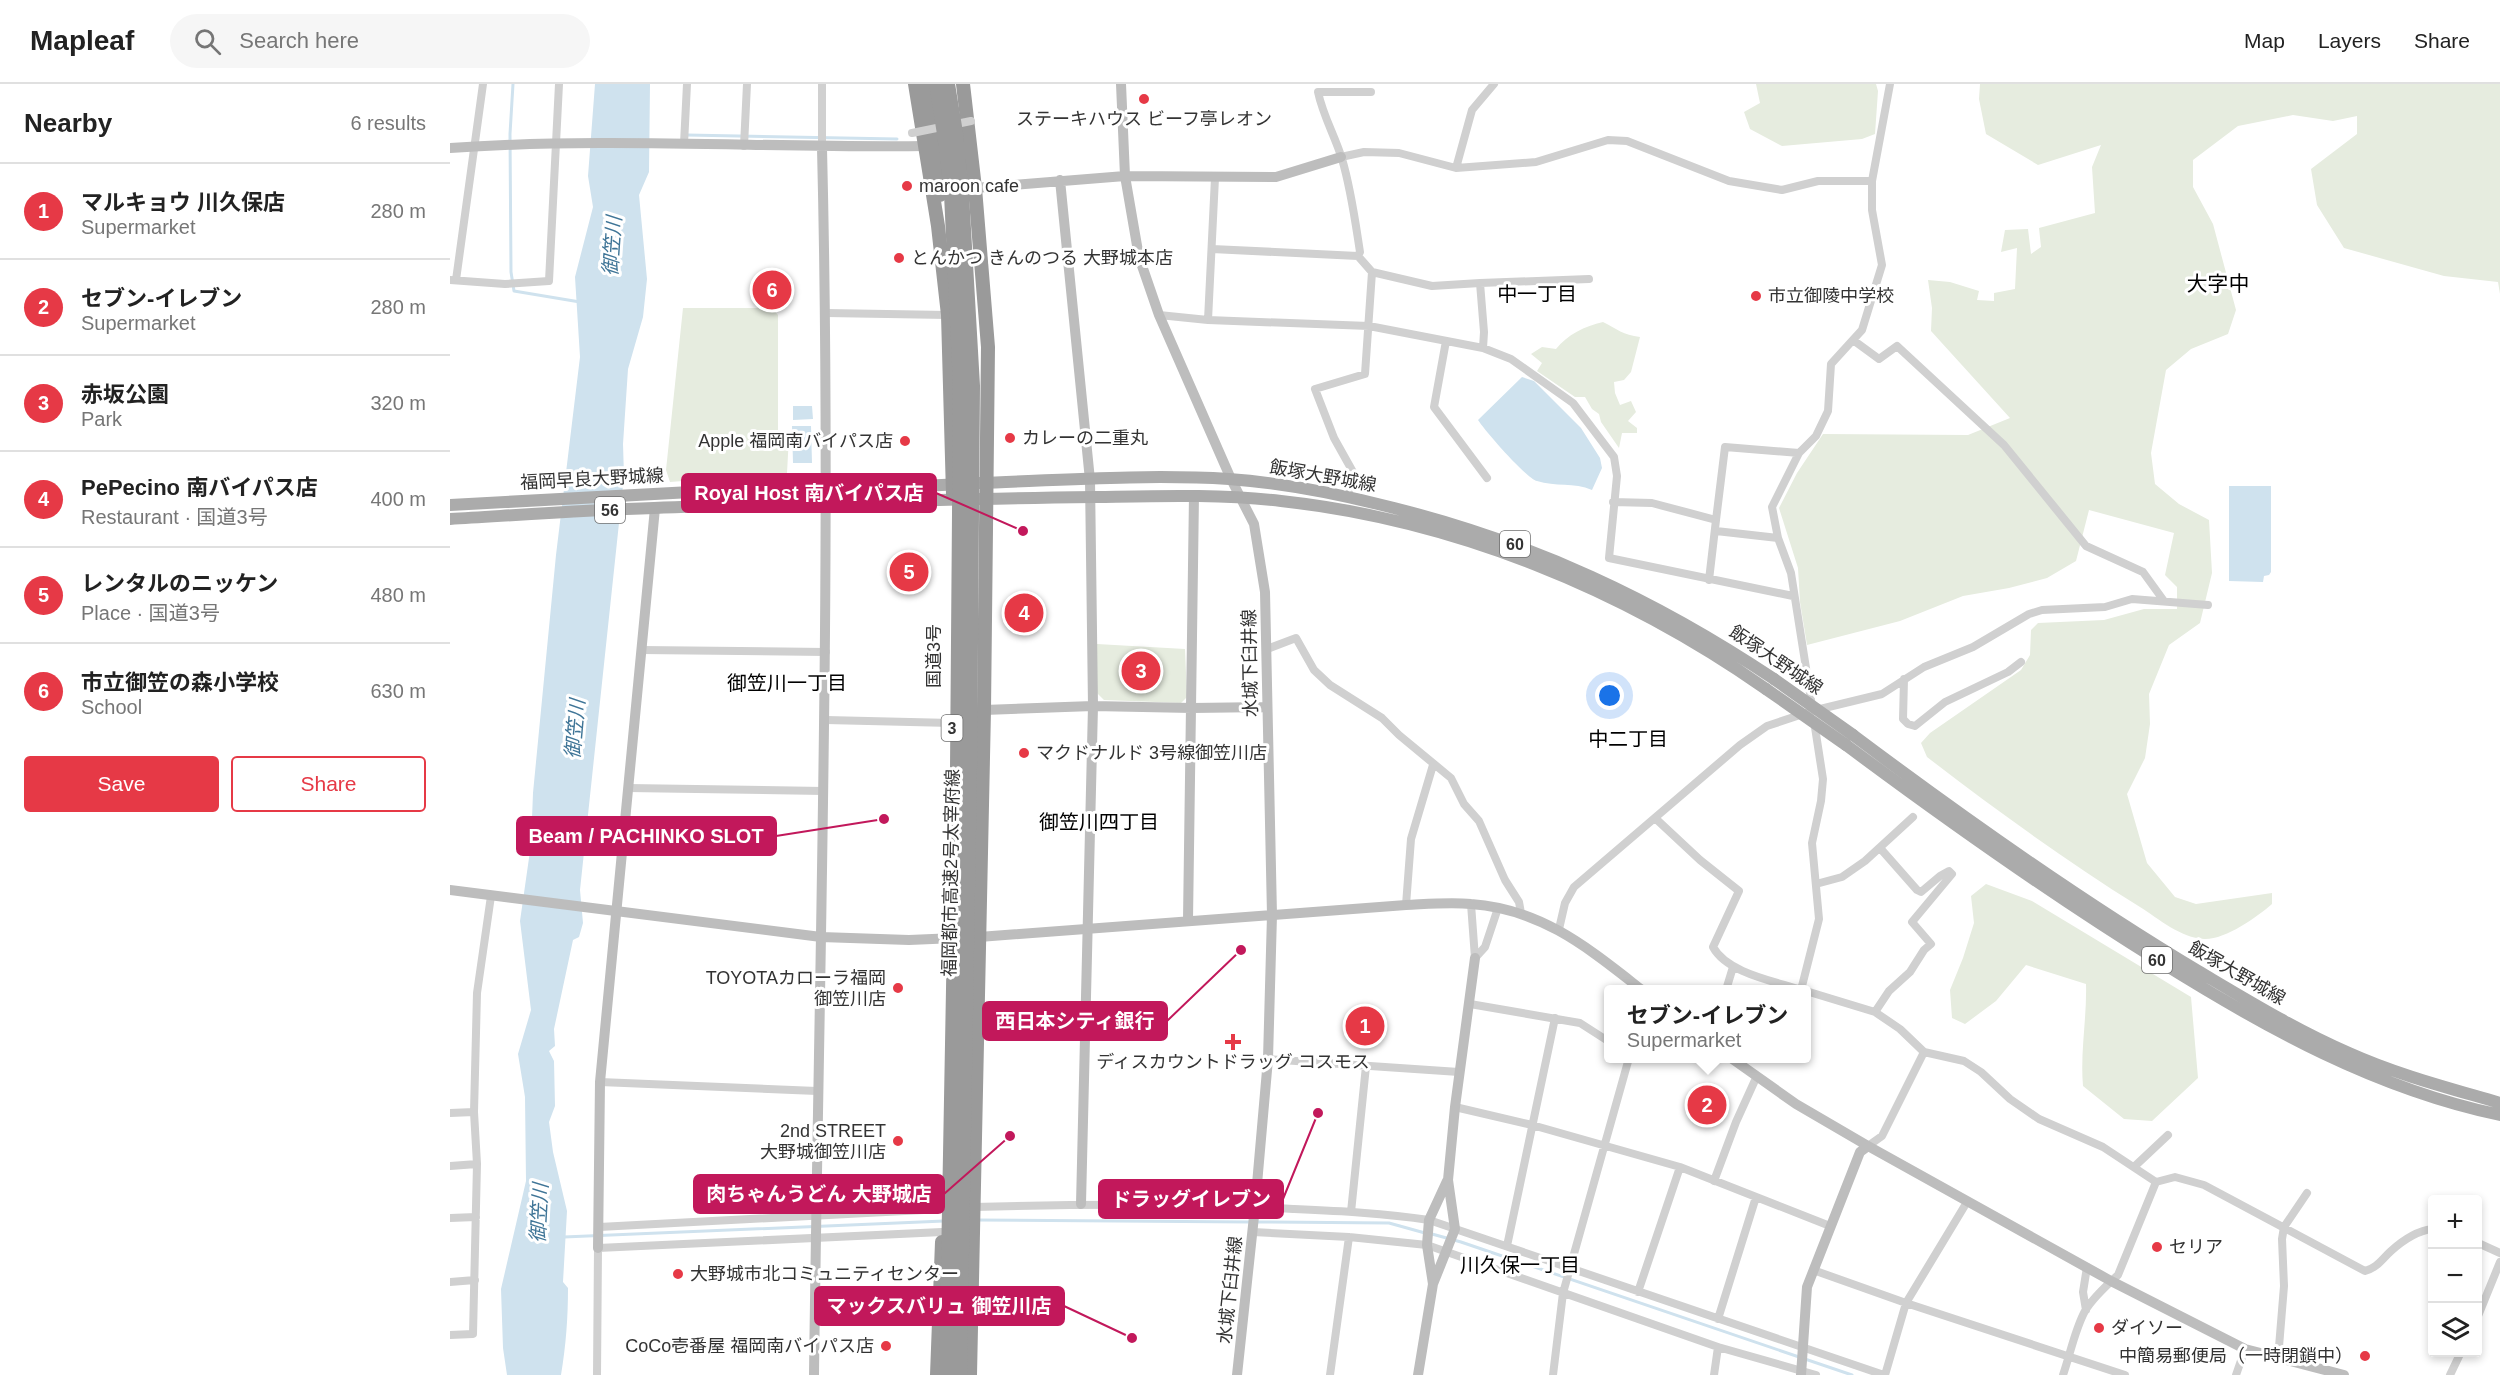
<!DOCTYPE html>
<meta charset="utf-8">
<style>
body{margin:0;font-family:Arial,"Noto Sans JP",sans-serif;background:#f6f6f6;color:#222}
.controls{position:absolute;right:18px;bottom:18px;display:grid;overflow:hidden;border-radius:6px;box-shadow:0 3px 9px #0003}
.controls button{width:54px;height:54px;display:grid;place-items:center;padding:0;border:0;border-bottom:2px solid #e0e0e0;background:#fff;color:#222;font:30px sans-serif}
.you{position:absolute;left:1160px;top:612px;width:21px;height:21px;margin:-15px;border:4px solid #fff;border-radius:50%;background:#1a73e8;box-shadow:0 0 0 9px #1a73e833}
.badge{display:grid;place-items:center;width:39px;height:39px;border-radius:50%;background:#e63946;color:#fff;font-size:20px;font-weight:700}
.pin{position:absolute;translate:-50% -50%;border:3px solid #fff;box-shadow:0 2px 6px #0006}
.popup{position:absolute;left:1154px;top:901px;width:207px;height:78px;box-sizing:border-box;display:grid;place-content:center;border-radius:6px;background:#fff;filter:drop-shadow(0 2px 4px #0005);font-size:20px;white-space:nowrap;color:#767676}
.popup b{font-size:22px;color:#222}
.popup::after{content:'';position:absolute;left:50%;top:100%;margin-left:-12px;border:12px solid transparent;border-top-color:#fff}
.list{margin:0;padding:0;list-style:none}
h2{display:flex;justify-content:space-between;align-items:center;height:78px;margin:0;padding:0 24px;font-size:26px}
h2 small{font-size:20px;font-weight:400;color:#767676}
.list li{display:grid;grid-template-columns:39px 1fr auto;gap:18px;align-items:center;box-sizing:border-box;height:96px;padding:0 24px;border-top:2px solid #e0e0e0}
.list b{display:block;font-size:22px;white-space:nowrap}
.list p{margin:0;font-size:20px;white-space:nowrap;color:#767676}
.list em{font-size:20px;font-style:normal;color:#767676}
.actions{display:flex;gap:12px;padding:18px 24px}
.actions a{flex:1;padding:14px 0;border:2px solid #e63946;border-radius:6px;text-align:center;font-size:21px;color:#e63946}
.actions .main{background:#e63946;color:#fff}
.icon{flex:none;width:33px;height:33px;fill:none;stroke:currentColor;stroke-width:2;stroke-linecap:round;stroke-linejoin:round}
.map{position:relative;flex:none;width:2050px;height:1291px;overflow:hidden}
header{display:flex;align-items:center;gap:36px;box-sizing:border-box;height:84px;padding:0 30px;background:#fff;border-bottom:2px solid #e0e0e0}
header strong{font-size:28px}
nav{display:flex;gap:33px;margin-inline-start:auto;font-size:21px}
.search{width:420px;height:54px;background:#f6f6f6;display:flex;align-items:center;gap:15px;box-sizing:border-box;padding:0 21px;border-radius:33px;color:#767676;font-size:22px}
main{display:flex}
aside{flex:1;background:#fff}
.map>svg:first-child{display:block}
.green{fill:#e6ecdf}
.water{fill:#cfe2ee}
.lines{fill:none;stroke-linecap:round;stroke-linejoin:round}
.stream{stroke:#cfe2ee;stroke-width:3}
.street{stroke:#d0d0d0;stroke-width:8}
.secondary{stroke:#bdbdbd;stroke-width:10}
.primary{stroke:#ababab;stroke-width:12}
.highway{stroke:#9a9a9a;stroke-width:14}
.street-bridge{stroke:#d0d0d0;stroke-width:8}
.primary-bridge{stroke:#ababab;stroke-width:12}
.highway-bridge{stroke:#9a9a9a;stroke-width:14}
.poi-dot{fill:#e63946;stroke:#fff;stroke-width:2}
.labels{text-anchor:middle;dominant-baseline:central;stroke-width:6;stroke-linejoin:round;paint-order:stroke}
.shield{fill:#fff;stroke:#707070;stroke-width:1.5}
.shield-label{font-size:16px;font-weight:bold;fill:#333}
.poi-label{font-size:18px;fill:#333;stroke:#fff;text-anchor:start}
.street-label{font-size:18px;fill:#333;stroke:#fff}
.water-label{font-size:20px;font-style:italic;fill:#3f7597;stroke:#fff}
.neighbourhood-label{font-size:20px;fill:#000;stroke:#fff}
.quarter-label{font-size:21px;fill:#000;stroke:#fff}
.leader{fill:none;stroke:#c2185b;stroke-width:2}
.callout-dot{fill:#c2185b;stroke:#fff;stroke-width:2}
.callout{fill:#c2185b;stroke:#c2185b;stroke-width:2}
.callout-label{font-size:20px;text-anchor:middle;font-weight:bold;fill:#fff}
</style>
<header>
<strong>Mapleaf</strong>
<div class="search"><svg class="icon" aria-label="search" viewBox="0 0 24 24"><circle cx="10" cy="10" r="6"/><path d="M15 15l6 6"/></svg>Search here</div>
<nav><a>Map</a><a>Layers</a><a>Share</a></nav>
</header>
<main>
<aside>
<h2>Nearby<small>6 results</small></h2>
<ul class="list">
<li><span class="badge">1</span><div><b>マルキョウ 川久保店</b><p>Supermarket</p></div><em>280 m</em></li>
<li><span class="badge">2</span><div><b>セブン-イレブン</b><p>Supermarket</p></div><em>280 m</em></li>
<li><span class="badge">3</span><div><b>赤坂公園</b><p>Park</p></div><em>320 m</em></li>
<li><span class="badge">4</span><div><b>PePecino 南バイパス店</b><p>Restaurant · 国道3号</p></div><em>400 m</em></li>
<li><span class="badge">5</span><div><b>レンタルのニッケン</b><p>Place · 国道3号</p></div><em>480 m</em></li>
<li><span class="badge">6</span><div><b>市立御笠の森小学校</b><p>School</p></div><em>630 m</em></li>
</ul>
<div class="actions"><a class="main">Save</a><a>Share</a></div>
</aside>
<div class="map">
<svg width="2050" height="1291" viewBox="0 0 2050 1291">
<rect width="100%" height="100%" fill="#fff"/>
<!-- green -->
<path class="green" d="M1306 0H1426L1428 7 1425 50 1412 55 1332 62 1300 45 1294 28 1310 19Z
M1530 0H2050V210L2048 198 1994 192 1894 164 1867 121 1861 85 1907 50V32L1883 37 1843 31 1788 42 1743 76V103L1763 140 1786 226 1778 250 1741 265 1716 286 1701 369 1705 400 1729 420 1759 436 1762 489 1750 539 1719 561 1699 610 1700 640 1695 674 1677 710 1697 779 1725 813 1746 820 1822 809V820C1807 833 1775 856 1754 855 1731 854 1709 835 1690 823 1616 777 1546 726 1477 673L1471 659 1480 649 1571 586 1580 571 1581 546 1588 539 1654 536 1694 525H1727V503L1715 491 1724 449 1639 426 1626 477 1597 494 1559 504 1513 512 1450 537 1357 561 1350 518 1348 484 1329 424 1347 389 1373 350 1518 351 1560 334 1481 247 1482 224 1478 196 1500 198 1529 207 1527 216 1544 217V209L1565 205 1567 164 1551 168 1555 146 1578 145 1581 170 1591 163 1589 144 1645 129 1642 83 1651 61 1588 81 1536 50 1529 15Z
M233 224H322L328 231V350L339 352 337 389 220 398 216 386Z
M1153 238C1167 245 1173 251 1190 253L1181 288 1174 296 1164 298 1165 309 1170 321 1181 317 1186 328 1178 337 1187 344V349H1172L1169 364 1151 338 1149 330 1142 325 1135 313H1125L1087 287 1092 279 1081 270 1092 263 1106 265C1117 251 1135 242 1153 238Z
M647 560 735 565 737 613 731 619 654 616 647 609Z
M1536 800 1582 817 1741 913 1748 994 1702 1037 1674 1035 1633 1002C1630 968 1637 934 1636 900L1576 881 1546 917 1515 940 1502 934 1500 906 1513 874 1524 839 1521 812Z"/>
<!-- water -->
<path class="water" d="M145 0H200L199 88 189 111 197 195 193 233 178 285 173 360 174 392 130 806 133 839 129 853 123 856 104 945 105 962 99 967 104 977 105 1022 99 1038 103 1068 117 1127 113 1198 118 1204C118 1234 116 1261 111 1291H57L53 1264 51 1205 76 1097 75 1013 68 970 81 926 70 837 81 760 83 709 106 471 130 273 125 193 143 123 138 92Z
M1072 293 1084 297 1131 344 1150 374 1152 384 1142 406C1124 398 1105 403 1087 397 1076 394 1035 347 1028 336Z
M343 322H362L363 335 343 336Z
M342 342H361L362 379H343Z
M1779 402H1821V488L1819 491 1814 492 1813 498 1779 497Z"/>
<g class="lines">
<!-- stream -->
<path class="stream" d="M63 0 60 50 61 188 64 207 130 218
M237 51 447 55
M527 1136 800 1138
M806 1138 939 1139 975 1149
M982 1150 1011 1158 1402 1291
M114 1153 494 1137"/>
<!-- street -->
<path class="street" d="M921 8H868C873 32 885 52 892 75 901 105 905 136 910 168L908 172 922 188 982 202 1030 199 1034 248 1033 264
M234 60 237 0
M294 62 297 0
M372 64V0
M891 73 914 68 949 69 1006 84 1086 78 1158 56 1177 57 1279 97 1332 106 1368 97H1422
M1006 84 1022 26 1044 0
M762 165 908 172
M0 196 55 200 99 197 109 0
M6 196 33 0
M1030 199 1139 195
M376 229 498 231
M709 231 758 236 919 242 1033 264 1061 275 1123 319 1164 373 1167 392 1159 474 1343 512
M758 236 765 94
M1403 256 1429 275 1447 262 1554 361 1636 462 1693 488 1714 517
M996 257 984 323 1037 394
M898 413 903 388 884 354 865 305 915 290 922 188
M1163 418 1202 419 1266 436 1275 363 1349 369
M1266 447 1328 454
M1259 496 1266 436
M817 565 846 554 864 586 880 601 932 634 949 651 1001 694 1014 720 1029 737 1055 796 1069 818 1071 829
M191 566 376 568
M1454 595 1453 635 1458 640 1465 642 1495 618 1558 588 1571 578
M1362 622 1341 489 1328 454 1322 423 1349 369 1366 352 1378 327 1381 280 1412 246 1432 181 1422 126V97L1440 0
M376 636 502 639
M178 704 374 707
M1205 734 1250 776 1289 807 1263 863C1277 889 1324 897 1351 906
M1366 800 1392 793 1415 777 1463 733
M1021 820 1025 874
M956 821 961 755 983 681
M1109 845 1115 819 1124 803 1290 661 1317 642 1362 627 1432 610 1474 583 1523 563 1579 530 1592 526 1655 523 1682 515 1758 521
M1025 874 1035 863 1048 824
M1276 906 1283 883
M1351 906 1369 835 1362 759 1371 717 1373 695 1364 637
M1356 907 1425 928 1450 945 1474 968 1514 977 1531 988 1560 1015 1589 1035 1653 1063 1706 1098 1725 1093 1754 1101 1915 1187C1928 1183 1931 1176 1941 1167 1952 1157 1967 1147 1982 1145
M1020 920 1130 939 1158 957
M1425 928 1439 907 1460 888 1474 866 1481 860 1462 838 1502 790 1499 787 1490 792 1471 808 1467 806 1430 764
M818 975 1009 988
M150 998 367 1007
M1005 1023 1082 1041 1230 1083 1380 1142
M0 1029 24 1028
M1418 1062 1432 1052 1474 968
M0 1082 27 1080
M1685 1082 1718 1051
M1264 1097 1286 1038 1306 994
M523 1123C629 1120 736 1119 843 1125 888 1127 934 1129 979 1136L1434 1291
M901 1128 916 982
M0 1134 26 1133
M149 1143 493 1125
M803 1148 899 1153 977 1161 1268 1263 1366 1291
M2028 1159 2050 1169
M1057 1162 1105 934
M1363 1186 1456 1219 1675 1291
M0 1198 25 1196
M1188 1208 1230 1083
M1636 1226 1633 1208 1637 1183
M2028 1232 2050 1178
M1268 1235 1306 1113
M0 1251 23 1250 27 1080 24 1028 27 909 41 812
M1828 1275 1834 1202 1832 1155 1834 1143 1857 1109
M147 1291 148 1164 492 1148
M880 1291 899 1153
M1103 1291 1113 1209 1179 974
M1264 1291 1268 1263
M1435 1291 1456 1219 1517 1118
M1613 1291C1620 1271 1625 1245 1635 1227 1642 1215 1658 1200 1668 1191L1706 1098
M1786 1291 1795 1265
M2000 1291 2011 1268"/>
<!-- secondary -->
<path class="secondary" d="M671 0 675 92 689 173 709 231 781 395 804 440 815 508 822 831 818 975 805 1123 787 1291
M0 64C158 53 317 64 475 62
M610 96 640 396 643 622 631 1120
M525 104 675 92 826 93 891 73
M534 626 643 622 742 624 817 623
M0 806 371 853 459 856 529 853 956 821C978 820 1000 818 1021 820 1092 825 1138 864 1192 906
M738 836 744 411
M1281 974 1346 1020 1418 1062 1661 1197 1795 1265 1894 1291
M148 1164 150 998 205 424
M983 1200 977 1161 979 1136 997 1097
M364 1291C369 882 382 473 372 64
M968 1291 983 1200 1005 1145 998 1096 1005 1023 1025 874
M1351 1291 1357 1203 1410 1068 1418 1062"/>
<!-- primary -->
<path class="primary" d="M529 399C610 396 698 390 779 395 834 399 890 410 944 424 1083 459 1204 515 1324 595
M0 421 241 408 377 407 511 400
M0 435C68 431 136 426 204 424 279 421 354 421 429 418 502 415 575 414 647 413 709 412 770 410 831 417 1005 436 1173 505 1316 605
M1403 651C1515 735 1628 815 1748 887 1797 916 1846 946 1899 969 1948 991 1999 1004 2050 1019
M1396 661C1498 737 1601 810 1709 877 1816 944 1926 1005 2050 1031"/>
<!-- highway -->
<path class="highway" d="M465 0 488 142 498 231 503 410
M478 0 485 36 490 111
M513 0 525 104 538 263 534 626 520 1291
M487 1291 492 1158"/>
<!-- street-bridge -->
<path class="street-bridge" d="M462 49 521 37"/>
<!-- primary-bridge -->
<path class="primary-bridge" d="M1324 595 1403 651
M1316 605 1396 661"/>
<!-- highway-bridge -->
<path class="highway-bridge" d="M486 0 494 50 501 110 510 302 507 685 496 1291
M498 0 506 49 512 110 523 302 520 686 510 1291"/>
</g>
<!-- markers -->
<g class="poi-dot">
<circle cx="694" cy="15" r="6"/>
<circle cx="457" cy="102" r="6"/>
<circle cx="449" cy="174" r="6"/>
<circle cx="1306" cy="212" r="6"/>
<circle cx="560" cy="354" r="6"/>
<circle cx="455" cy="357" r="6"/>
<circle cx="574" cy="669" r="6"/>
<circle cx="448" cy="904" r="6"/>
<path d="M780 949h6v6h6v6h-6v6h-6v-6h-6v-6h6z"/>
<circle cx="448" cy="1057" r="6"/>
<circle cx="1707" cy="1163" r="6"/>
<circle cx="228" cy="1190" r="6"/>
<circle cx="1649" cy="1244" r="6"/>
<circle cx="436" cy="1262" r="6"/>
<circle cx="1915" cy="1272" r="6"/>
</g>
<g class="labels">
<!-- shield labels -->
<g class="shield">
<rect x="145" y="413" width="30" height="26" rx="4.5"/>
<rect x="1050" y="447" width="30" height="26" rx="4.5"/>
<rect x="491.5" y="631" width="21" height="26" rx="4.5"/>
<rect x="1692" y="863" width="30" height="26" rx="4.5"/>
</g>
<g class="shield-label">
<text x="160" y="426">56</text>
<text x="1065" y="460">60</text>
<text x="502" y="644">3</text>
<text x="1707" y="876">60</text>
</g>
<!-- poi labels -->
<g class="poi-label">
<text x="694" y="35" text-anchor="middle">ステーキハウス ビーフ亭レオン</text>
<text x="469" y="102">maroon cafe</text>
<text x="461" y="174">とんかつ きんのつる 大野城本店</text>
<text x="1318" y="212">市立御陵中学校</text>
<text x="572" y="354">カレーの二重丸</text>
<text x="443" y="357" text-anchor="end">Apple 福岡南バイパス店</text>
<text x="586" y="669">マクドナルド 3号線御笠川店</text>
<text x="436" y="894" text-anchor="end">TOYOTAカローラ福岡<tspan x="436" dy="21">御笠川店</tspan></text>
<text x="783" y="978" text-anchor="middle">ディスカウントドラッグ コスモス</text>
<text x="436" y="1047" text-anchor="end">2nd STREET<tspan x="436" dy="21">大野城御笠川店</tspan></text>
<text x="1719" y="1163">セリア</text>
<text x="240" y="1190">大野城市北コミュニティセンター</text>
<text x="1661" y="1244">ダイソー</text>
<text x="424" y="1262" text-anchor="end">CoCo壱番屋 福岡南バイパス店</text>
<text x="1903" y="1272" text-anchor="end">中簡易郵便局（一時閉鎖中）</text>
</g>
<!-- street labels -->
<g class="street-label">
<text transform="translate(873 392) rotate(10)">飯塚大野城線</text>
<text transform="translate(142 395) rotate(-3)">福岡早良大野城線</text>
<text transform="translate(484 572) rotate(-90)">国道3号</text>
<text transform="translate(1326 576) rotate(34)">飯塚大野城線</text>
<text transform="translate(800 579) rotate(-91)">水城下臼井線</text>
<text transform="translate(501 789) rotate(-89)">福岡都市高速2号太宰府線</text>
<text transform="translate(1787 889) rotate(30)">飯塚大野城線</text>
<text transform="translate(780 1206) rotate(-84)">水城下臼井線</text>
</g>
<!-- water labels -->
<g class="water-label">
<text transform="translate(162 162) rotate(-86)">御笠川</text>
<text transform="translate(125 645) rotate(-85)">御笠川</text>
<text transform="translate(89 1129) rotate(-87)">御笠川</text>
</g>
<!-- neighbourhood labels -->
<g class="neighbourhood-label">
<text x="1087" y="210">中一丁目</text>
<text x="337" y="599">御笠川一丁目</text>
<text x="1178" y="655">中二丁目</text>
<text x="649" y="738">御笠川四丁目</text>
<text x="1070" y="1181">川久保一丁目</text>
</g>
<!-- quarter labels -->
<g class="quarter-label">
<text x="1768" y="199">大字中</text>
</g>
</g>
<!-- callouts -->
<path class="leader" d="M573 447L486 409M434 735L326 752M791 866L717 937M560 1052L494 1110M868 1029L833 1115M682 1254L614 1222"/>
<g class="callout-dot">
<circle cx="573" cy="447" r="6"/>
<circle cx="434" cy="735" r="6"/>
<circle cx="791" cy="866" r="6"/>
<circle cx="560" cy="1052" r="6"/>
<circle cx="868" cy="1029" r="6"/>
<circle cx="682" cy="1254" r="6"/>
</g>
<g class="callout">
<rect x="232" y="390" width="254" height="38" rx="6"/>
<rect x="67" y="733" width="259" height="38" rx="6"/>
<rect x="533" y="918" width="184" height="38" rx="6"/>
<rect x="244" y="1091" width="250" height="38" rx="6"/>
<rect x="649" y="1096" width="184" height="38" rx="6"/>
<rect x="365" y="1203" width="249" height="38" rx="6"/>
</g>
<g class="callout-label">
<text x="359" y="416">Royal Host 南バイパス店</text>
<text x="196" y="759">Beam / PACHINKO SLOT</text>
<text x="625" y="944">西日本シティ銀行</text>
<text x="369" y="1117">肉ちゃんうどん 大野城店</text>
<text x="741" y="1122">ドラッグイレブン</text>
<text x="489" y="1229">マックスバリュ 御笠川店</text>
</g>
</svg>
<div class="controls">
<button>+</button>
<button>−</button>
<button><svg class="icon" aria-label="layers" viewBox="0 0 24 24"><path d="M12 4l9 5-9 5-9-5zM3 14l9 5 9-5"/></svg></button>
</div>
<div class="you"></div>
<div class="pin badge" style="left:915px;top:942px">1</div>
<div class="pin badge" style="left:1257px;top:1021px">2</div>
<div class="popup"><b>セブン-イレブン</b>Supermarket</div>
<div class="pin badge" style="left:691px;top:587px">3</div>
<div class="pin badge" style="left:574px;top:529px">4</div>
<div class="pin badge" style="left:459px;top:488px">5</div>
<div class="pin badge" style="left:322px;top:206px">6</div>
</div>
</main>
